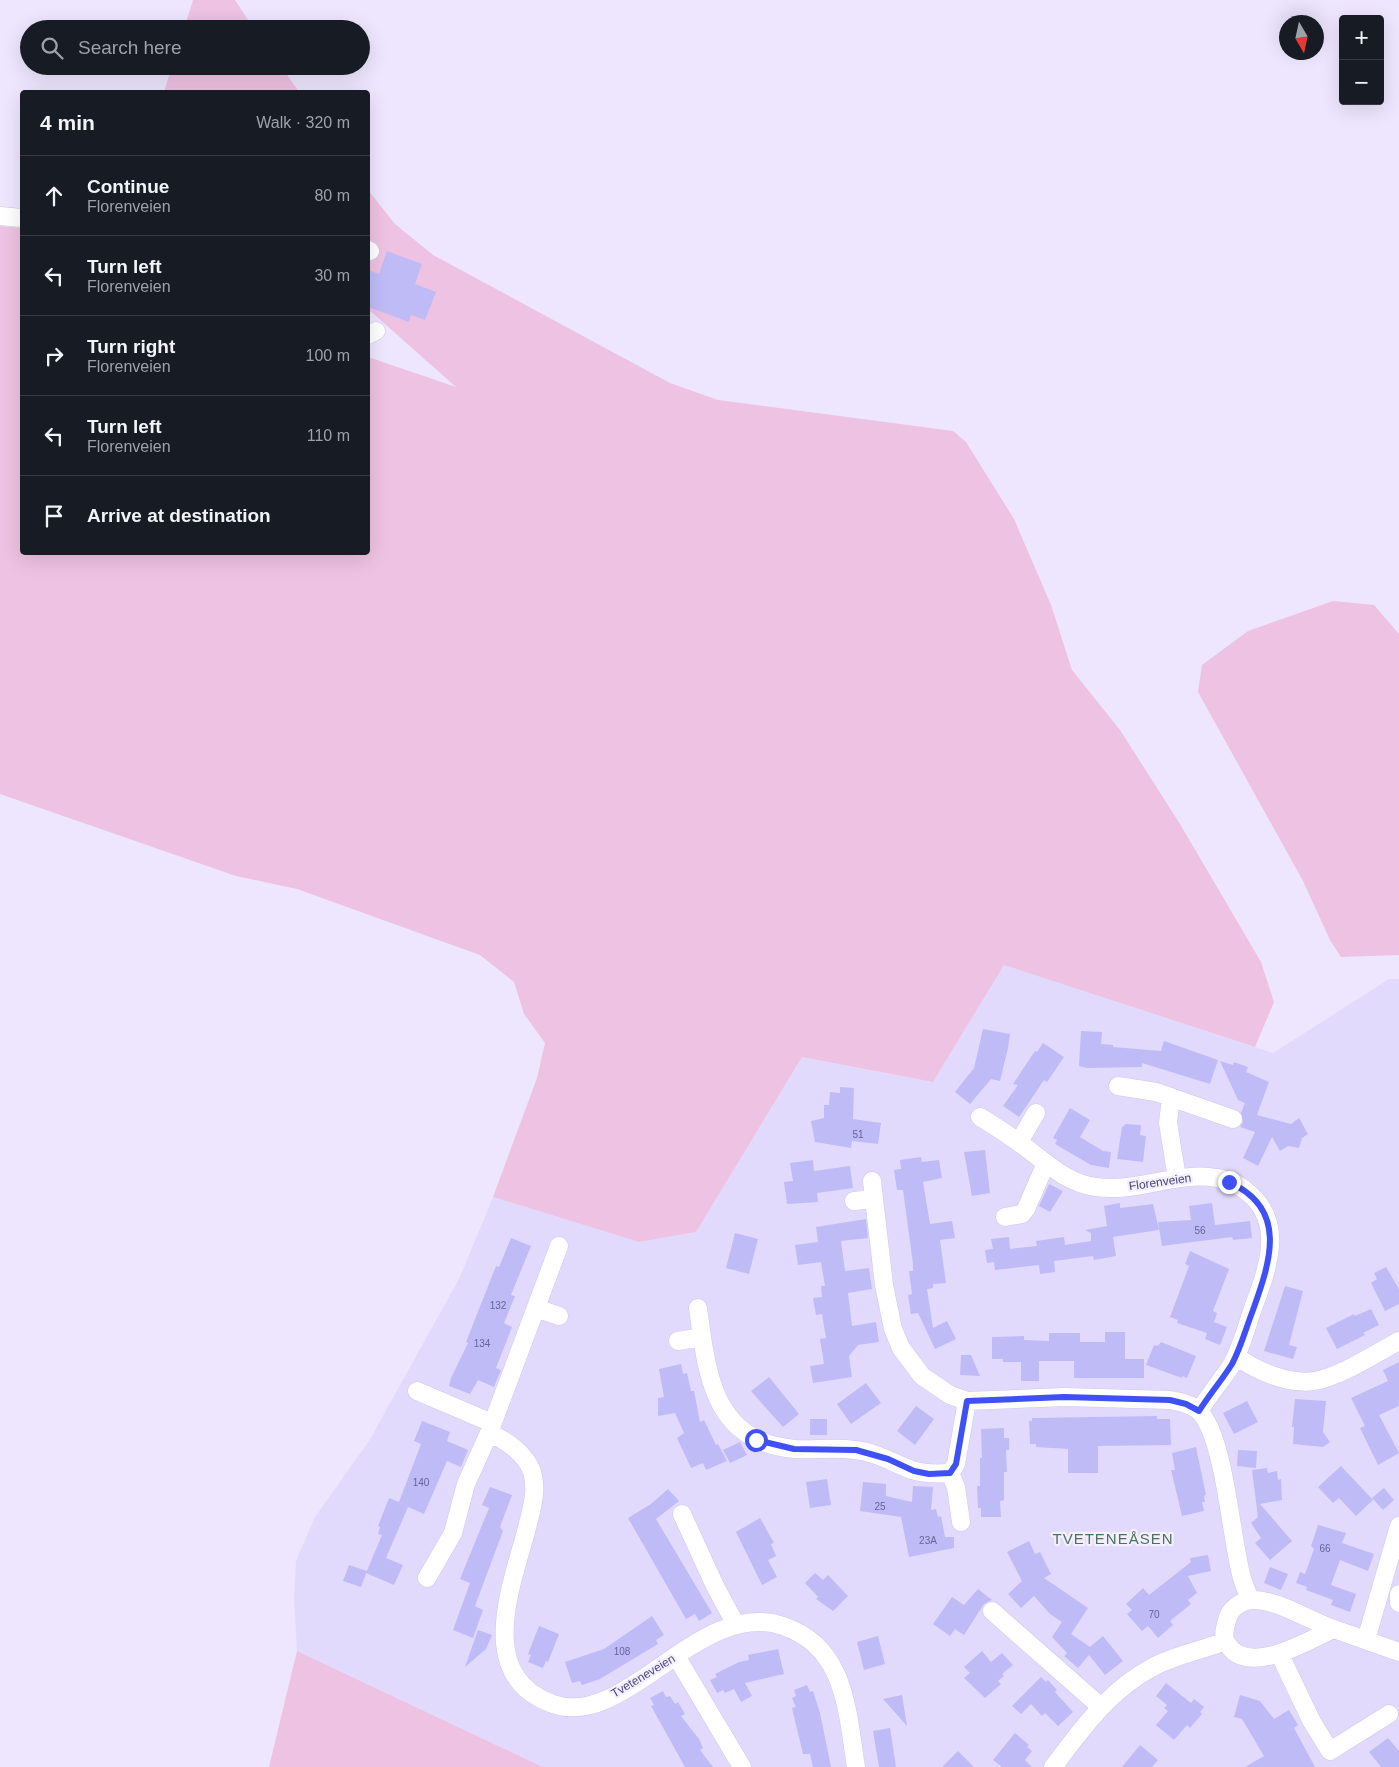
<!DOCTYPE html>
<meta charset="utf-8">
<style>
body{margin:0;font-family:Helvetica,sans-serif;background:#242831;color:#f1f3f6}
.controls{position:absolute;right:15px;top:15px;display:grid;overflow:hidden;border-radius:5px;box-shadow:0 5px 20px #0002}
.controls button{width:45px;height:45px;display:grid;place-items:center;padding:0;border:0;border-bottom:1px solid #363941;background:#171b24;color:#f1f3f6;font:25px sans-serif}
.compass{position:absolute;left:1279px;top:15px;width:45px;height:45px;border-radius:50%;background:#171b24;box-shadow:0 5px 20px #0002;rotate:171deg}
.stop{position:absolute;width:15px;height:15px;margin:-11px;border:4px solid #3f51f4;border-radius:50%;background:#fff}
.stop.end{background:#3f51f4;border-color:#fff;box-shadow:0 1px 5px #0008}
.list{margin:0;padding:0;list-style:none}
h2{display:flex;justify-content:space-between;align-items:center;height:65px;margin:0;padding:0 20px;font-size:21px}
h2 small{font-size:16px;font-weight:400;color:#9ea1a6}
.list li{display:grid;grid-template-columns:32px 1fr auto;gap:15px;align-items:center;box-sizing:border-box;height:80px;padding:0 20px;border-top:1px solid #363941}
.list b{display:block;font-size:19px;white-space:nowrap}
.list p{margin:0;font-size:16px;white-space:nowrap;color:#9ea1a6}
.list em{font-size:16px;font-style:normal;color:#9ea1a6}
.icon{flex:none;width:28px;height:28px;fill:none;stroke:currentColor;stroke-width:2;stroke-linecap:round;stroke-linejoin:round}
.map{position:relative;flex:none;width:1399px;height:1767px;overflow:hidden}
.search{position:absolute;background:#171b24;box-shadow:0 5px 20px #0002;left:20px;top:20px;width:350px;height:55px;display:flex;align-items:center;gap:12px;box-sizing:border-box;padding:0 18px;border-radius:28px;color:#9ea1a6;font-size:19px}
.panel{position:absolute;background:#171b24;box-shadow:0 5px 20px #0002;left:20px;top:90px;width:350px;height:465px;border-radius:5px}
.map>svg:first-child{display:block}
.residential{fill:#e2dafc}
.green{fill:#eec2e2}
.building{fill:#bfbbf7}
.lines{fill:none;stroke-linecap:round;stroke-linejoin:round}
.minor-casing{stroke:#cdc8ec;stroke-width:19}
.minor{stroke:#fff;stroke-width:18}
.route{stroke:#3f51f4;stroke-width:6}
.labels{text-anchor:middle;dominant-baseline:central;stroke-width:4.5;stroke-linejoin:round;paint-order:stroke}
.number-label{font-size:10px;fill:#66649a}
.street-label{font-size:12px;fill:#49477b;stroke:#f3efff}
.quarter-label{font-size:15px;letter-spacing:1px;fill:#4a7458;stroke:#f3efff}
</style>
<div class="map">
<svg width="1399" height="1767" viewBox="0 0 1399 1767">
<rect width="100%" height="100%" fill="#ede6fe"/>
<!-- residential -->
<path class="residential" d="M1004 965 1273 1053 1389 979H1399V1767H543L297 1651 294 1597 296 1561 315 1517 369 1441 460 1277 493 1197 639 1242 696 1232 802 1057 933 1082Z"/>
<!-- green -->
<path class="green" d="M193 0H235L254 29H184Z
M172 66H281L299 92H164Z
M368 190 395 224 433 255 670 383 718 400 953 431 966 442 1014 519 1051 605 1072 670 1120 730 1180 824 1261 962 1274 1002 1255 1047 1004 965 933 1082 802 1057 696 1232 639 1242 493 1197 537 1078 545 1043 524 1014 514 982 480 955 297 889 236 876 0 794V226L22 228V552H368V357L456 387 368 309Z
M1333 601 1374 605 1399 634V955L1341 957 1330 940 1303 881 1198 692 1202 665 1248 631Z
M297 1651 543 1767H269Z"/>
<!-- building -->
<path class="building" d="M387 251 422 264 415 284 436 292 425 320 411 315 409 322 368 307V270L379 274Z
M983 1029 1010 1034 1008 1048 1000 1081 991 1079 970 1104 955 1092 974 1068Z
M1081 1031 1102 1032 1101 1044 1113 1045V1047L1161 1051 1164 1041 1218 1060 1210 1084 1142 1063V1067L1087 1068 1079 1066Z
M1043 1043 1064 1057 1047 1082 1044 1080 1019 1117 1003 1106 1018 1085 1013 1084 1035 1051 1037 1052Z
M1220 1061 1233 1065 1234 1062 1248 1067 1246 1072 1269 1082 1257 1115 1291 1124 1299 1118 1308 1134 1302 1138 1299 1148 1288 1146 1280 1151 1272 1137 1258 1166 1243 1158 1255 1132 1240 1127 1243 1122 1241 1113 1245 1103 1238 1100Z
M840 1087 854 1088 853 1119 881 1123 878 1144 852 1141 851 1148 815 1142 811 1121 824 1118V1105H829L830 1092 840 1093Z
M1070 1108 1090 1120 1080 1137 1103 1151 1111 1152 1109 1168 1091 1165 1055 1144 1057 1140 1053 1138Z
M1126 1124 1141 1125 1140 1135 1146 1136 1143 1162 1117 1159 1122 1127Z
M985 1150 990 1193 972 1196 964 1152Z
M921 1157 922 1162 939 1160 942 1178 923 1182 930 1224 952 1221 955 1238 940 1240 946 1283 933 1284V1288L927 1289 933 1328 947 1321 956 1339 935 1349 918 1313 911 1314 908 1295 912 1294 909 1271H913V1264L903 1190H897L894 1170 901 1169 900 1160Z
M813 1160 814 1171 850 1166 853 1188 817 1193 818 1202 787 1204 784 1182 793 1181 790 1163Z
M1049 1184 1063 1191 1050 1212 1039 1206Z
M1120 1203V1208L1153 1204 1159 1230 1113 1237 1116 1256 1094 1260 1093 1256 1054 1261 1055 1272 1040 1274 1039 1265 995 1270 994 1262 987 1263 985 1250 993 1249 991 1239 1009 1237 1010 1249 1037 1246 1036 1241 1064 1237 1065 1245 1091 1241V1233L1085 1230 1107 1226 1104 1206Z
M1212 1203 1215 1225 1250 1221 1252 1238 1233 1240 1232 1237 1162 1246 1158 1222 1191 1220 1189 1206Z
M866 1219 868 1238 841 1241 845 1271 869 1268 872 1289 848 1293 852 1326 876 1322 879 1342 858 1345 849 1356 852 1377 813 1383 810 1366 824 1364 820 1339 826 1338 822 1314 816 1315 813 1298 822 1297 821 1286H825L821 1262 798 1265 795 1245 818 1242 816 1227Z
M735 1233 758 1239 749 1274 726 1268Z
M511 1238 531 1246 511 1295 515 1296 504 1323 512 1327 496 1368 501 1370 494 1387 478 1380 470 1394 449 1386 451 1378 468 1343 466 1342 496 1266 499 1267Z
M1190 1251 1229 1269 1213 1311 1217 1313 1214 1322 1227 1327 1220 1345 1205 1339 1207 1333 1177 1323 1178 1320 1170 1317 1189 1266 1185 1264Z
M1386 1267 1399 1289V1304L1385 1311 1371 1283 1377 1279 1374 1273Z
M1285 1286 1303 1291 1289 1345 1297 1347 1293 1359 1264 1351Z
M1371 1309 1379 1325 1363 1333 1365 1335 1337 1349 1326 1328 1354 1314 1355 1316Z
M1105 1332H1125V1359H1144V1378H1074V1361H1039V1381H1021V1362H1003V1359H992V1337L1024 1336V1340L1049 1341V1333H1080V1342H1105Z
M1161 1342 1196 1356 1187 1378 1182 1376V1378L1146 1365 1154 1345 1158 1346Z
M961 1355H971L980 1376 960 1375Z
M1399 1362V1404L1397 1400 1399 1406 1379 1415 1399 1453 1378 1465 1360 1428 1365 1426 1351 1398 1388 1381 1383 1370Z
M681 1364 683 1374 687 1373 691 1391H694L700 1422 704 1420 716 1445 718 1444 727 1461 706 1470 703 1463 691 1468 677 1438 684 1433 675 1413 658 1416V1398L664 1397 659 1369Z
M769 1377 799 1414 783 1427 751 1391Z
M866 1383 881 1403 851 1424 837 1404Z
M1295 1399 1326 1401 1323 1432 1330 1442 1323 1447 1293 1444 1294 1427H1292Z
M1247 1401 1258 1422 1234 1434 1223 1413Z
M916 1406 934 1419 915 1445 897 1431Z
M1157 1416V1419H1170L1171 1445 1098 1446V1473H1068V1449L1036 1447V1444H1030L1029 1421H1032V1418Z
M810 1419H827V1435H810Z
M422 1421 450 1432 447 1441 468 1450 461 1467 447 1461 424 1514 408 1507 386 1558 403 1565 394 1585 366 1573 382 1535 378 1534 380 1527 378 1526 389 1498 399 1502 421 1444 414 1441Z
M1004 1428V1438H1009V1450H1006L1007 1472H1004V1500L1000 1501 1001 1517H981V1508H978L977 1486H980V1458H982L981 1429Z
M740 1442 747 1455 730 1463 723 1450Z
M1196 1447 1206 1495 1204 1496 1205 1502H1202L1204 1511 1182 1516 1171 1470H1175L1172 1453Z
M1238 1450 1257 1451 1256 1468 1237 1466Z
M1341 1466 1373 1500 1356 1516 1339 1498 1333 1503 1318 1487Z
M1267 1468 1268 1473 1277 1471 1278 1480 1281 1479 1282 1500 1260 1504 1292 1541 1270 1560 1255 1543 1261 1538 1251 1523 1258 1517 1252 1470Z
M827 1479 831 1505 810 1508 806 1482Z
M863 1482 886 1484V1496L912 1502 913 1486 933 1487 931 1510 936 1509 938 1517 941 1516 945 1537H954V1548L909 1557 901 1517 860 1511Z
M490 1487 512 1495 500 1527 503 1531 475 1606 483 1610 473 1638 453 1630 470 1583 460 1579 489 1508 482 1505Z
M1384 1488 1394 1500 1383 1510 1372 1498Z
M668 1489 679 1501 656 1519 712 1613 699 1621 695 1614 686 1619 628 1518 651 1504Z
M760 1518 774 1543 771 1544 776 1556 768 1560 777 1577 762 1585 736 1532Z
M1318 1525 1346 1533 1342 1543 1374 1554 1368 1571 1340 1560 1331 1585 1356 1594 1350 1612 1331 1605 1333 1600 1306 1590 1307 1587 1296 1583 1300 1572 1305 1574 1314 1549 1311 1546Z
M1029 1541 1035 1554 1040 1552 1051 1574 1044 1578 1088 1608 1071 1634 1090 1647 1103 1636 1123 1661 1105 1675 1089 1655 1078 1668 1064 1656 1067 1653 1052 1637 1062 1622 1050 1614 1034 1596 1021 1608 1008 1594 1022 1581 1007 1552Z
M1208 1555 1211 1571 1188 1576 1197 1593 1188 1600 1191 1604 1170 1621 1173 1625 1158 1638 1148 1626 1142 1631 1127 1614 1132 1610 1126 1604 1143 1588 1149 1595 1191 1562 1190 1558Z
M349 1565 367 1571 361 1587 343 1581Z
M1270 1567 1288 1574 1281 1590 1264 1583Z
M815 1573 823 1580 828 1575 848 1596 833 1611 816 1599 818 1597 805 1583Z
M978 1589 992 1600 984 1604 964 1635 955 1629 950 1636 933 1624 952 1597 964 1605Z
M652 1616 664 1635 656 1640 658 1644 600 1679 582 1685 580 1681 572 1683 565 1662 604 1649Z
M539 1626 559 1634 548 1662 546 1661 543 1668 528 1662 531 1655 528 1654Z
M478 1630 492 1635 486 1649 465 1667Z
M878 1636 885 1664 864 1670 857 1642Z
M778 1649 784 1674 745 1683 752 1696 741 1702 734 1689 725 1693 723 1690 717 1693 710 1680 717 1677 715 1674 739 1662 749 1660 748 1655Z
M982 1651 991 1662 1002 1653 1013 1665 1002 1674 1004 1676 998 1681 1001 1684 985 1698 964 1678 970 1673 964 1667Z
M1041 1677 1046 1682 1048 1680 1057 1690 1055 1692 1073 1712 1058 1726 1045 1713 1042 1716 1031 1704 1021 1714 1012 1706Z
M1166 1683 1191 1703 1194 1699 1204 1707 1200 1712 1202 1714 1190 1728 1187 1725 1174 1740 1156 1725 1168 1711 1164 1708 1167 1705 1156 1696Z
M807 1685 810 1692 813 1691 820 1713 831 1767H813L810 1754H803L792 1708 796 1707 792 1698 796 1696 794 1690Z
M663 1691 666 1697 670 1696 675 1704 678 1702 685 1714 681 1716 699 1739 703 1748 700 1750 713 1767H685L651 1706 654 1705 650 1698Z
M902 1695 907 1726 883 1699Z
M1240 1695 1260 1701 1274 1719 1289 1710 1298 1725 1294 1728 1315 1767H1245L1264 1756 1242 1719 1234 1717Z
M890 1728 896 1767H879L873 1731Z
M1015 1733 1029 1745 1027 1747 1032 1751 1025 1760 1032 1767H1002L993 1760Z
M1388 1738 1399 1751V1767H1381L1369 1752Z
M1140 1745 1158 1760 1152 1767H1122Z
M958 1751 974 1767H942Z"/>
<g class="lines">
<defs>
<path id="minor" d="M0 216 22 218
M368 250 370 251
M368 335 376 331
M1118 1086 1156 1092 1233 1119
M1171 1097 1168 1123 1177 1178
M980 1117C993 1125 1006 1133 1018 1142 1043 1159 1064 1183 1096 1187 1137 1193 1176 1171 1217 1178 1231 1180 1243 1187 1253 1197 1285 1229 1265 1275 1252 1311 1246 1329 1241 1348 1232 1364 1222 1380 1209 1395 1199 1411
M1019 1142 1036 1113
M872 1181 884 1285 893 1329 901 1348 922 1376 950 1395 967 1401 1065 1397 1170 1400C1180 1402 1192 1404 1199 1411 1225 1437 1231 1540 1242 1578 1244 1585 1247 1592 1250 1599
M854 1201 874 1199
M1005 1217 1022 1214 1026 1209 1046 1163
M536 1308 559 1316
M698 1308C707 1373 712 1442 795 1449 815 1450 835 1447 855 1450 876 1452 893 1463 912 1470 924 1474 937 1474 950 1473
M678 1341 702 1337
M1236 1356C1258 1372 1295 1388 1323 1379 1349 1371 1375 1354 1399 1341
M417 1391 492 1423
M489 1433C506 1440 526 1454 532 1472 538 1491 531 1510 527 1528 512 1585 474 1676 553 1704 626 1730 700 1597 783 1626 846 1647 847 1711 856 1767
M950 1473 956 1464 967 1401
M950 1473 956 1487 961 1522
M682 1514 715 1586 736 1625
M427 1578 453 1533 466 1484 489 1433 559 1246
M1399 1594V1603
M992 1611 1101 1707
M1333 1629C1307 1641 1246 1679 1226 1642 1222 1635 1226 1624 1228 1617 1231 1608 1243 1600 1252 1600 1277 1599 1310 1621 1334 1629 1356 1637 1377 1644 1399 1652
M1366 1640 1399 1526
M1279 1653 1312 1722 1330 1751 1389 1714
M676 1656 742 1767
M1053 1767C1081 1730 1110 1689 1153 1667 1175 1655 1201 1651 1225 1641"/>
</defs>
<!-- minor casing -->
<use href="#minor" class="minor-casing"/>
<!-- minor -->
<use href="#minor" class="minor"/>
</g>
<g class="lines">
<!-- route -->
<path class="route" d="M756 1440 794 1449 856 1450 888 1459 914 1471 929 1474 950 1473 956 1464 967 1401 1064 1397 1170 1400 1186 1404 1199 1411C1209 1395 1222 1380 1232 1364 1241 1347 1246 1328 1253 1310 1270 1262 1289 1209 1229 1182"/>
</g>
<g class="labels">
<!-- number labels -->
<g class="number-label">
<text x="858" y="1134">51</text>
<text x="1200" y="1230">56</text>
<text x="498" y="1305">132</text>
<text x="482" y="1343">134</text>
<text x="421" y="1482">140</text>
<text x="880" y="1506">25</text>
<text x="928" y="1540">23A</text>
<text x="1325" y="1548">66</text>
<text x="1154" y="1614">70</text>
<text x="622" y="1651">108</text>
</g>
<!-- street labels -->
<g class="street-label">
<text transform="translate(1160 1182) rotate(-8)">Florenveien</text>
<text transform="translate(643 1676) rotate(-31)">Tveteneveien</text>
</g>
<!-- quarter labels -->
<g class="quarter-label">
<text x="1113" y="1538">TVETENEÅSEN</text>
</g>
</g>
</svg>
<div class="controls">
<button>+</button>
<button>−</button>
</div>
<svg class="compass" viewBox="-18 -18 36 36"><path d="M0-13l5 13h-10z" fill="#e53935"/><path d="M0 13l5-13h-10z" fill="#9ea1a6"/></svg>
<div class="stop" style="left:756px;top:1440px"></div>
<div class="stop end" style="left:1229px;top:1182px"></div>
<div class="search"><svg class="icon" aria-label="search" viewBox="0 0 24 24"><circle cx="10" cy="10" r="6"/><path d="M15 15l6 6"/></svg>Search here</div>
<section class="panel">
<h2>4 min<small>Walk · 320 m</small></h2>
<ul class="list">
<li><svg class="icon" aria-label="ahead" viewBox="0 0 24 24"><path d="M12 20V5M6 11l6-6 6 6"/></svg><div><b>Continue</b><p>Florenveien</p></div><em>80 m</em></li>
<li><svg class="icon" aria-label="left" viewBox="0 0 24 24"><path d="M17 20v-9H6M10 6l-5 5 5 5"/></svg><div><b>Turn left</b><p>Florenveien</p></div><em>30 m</em></li>
<li><svg class="icon" aria-label="right" viewBox="0 0 24 24"><path d="M7 20v-9h11M14 6l5 5-5 5"/></svg><div><b>Turn right</b><p>Florenveien</p></div><em>100 m</em></li>
<li><svg class="icon" aria-label="left" viewBox="0 0 24 24"><path d="M17 20v-9H6M10 6l-5 5 5 5"/></svg><div><b>Turn left</b><p>Florenveien</p></div><em>110 m</em></li>
<li><svg class="icon" aria-label="arrive" viewBox="0 0 24 24"><path d="M6 21V4h12l-3 4 3 4H6"/></svg><div><b>Arrive at destination</b></div></li>
</ul>
</section>
</div>
